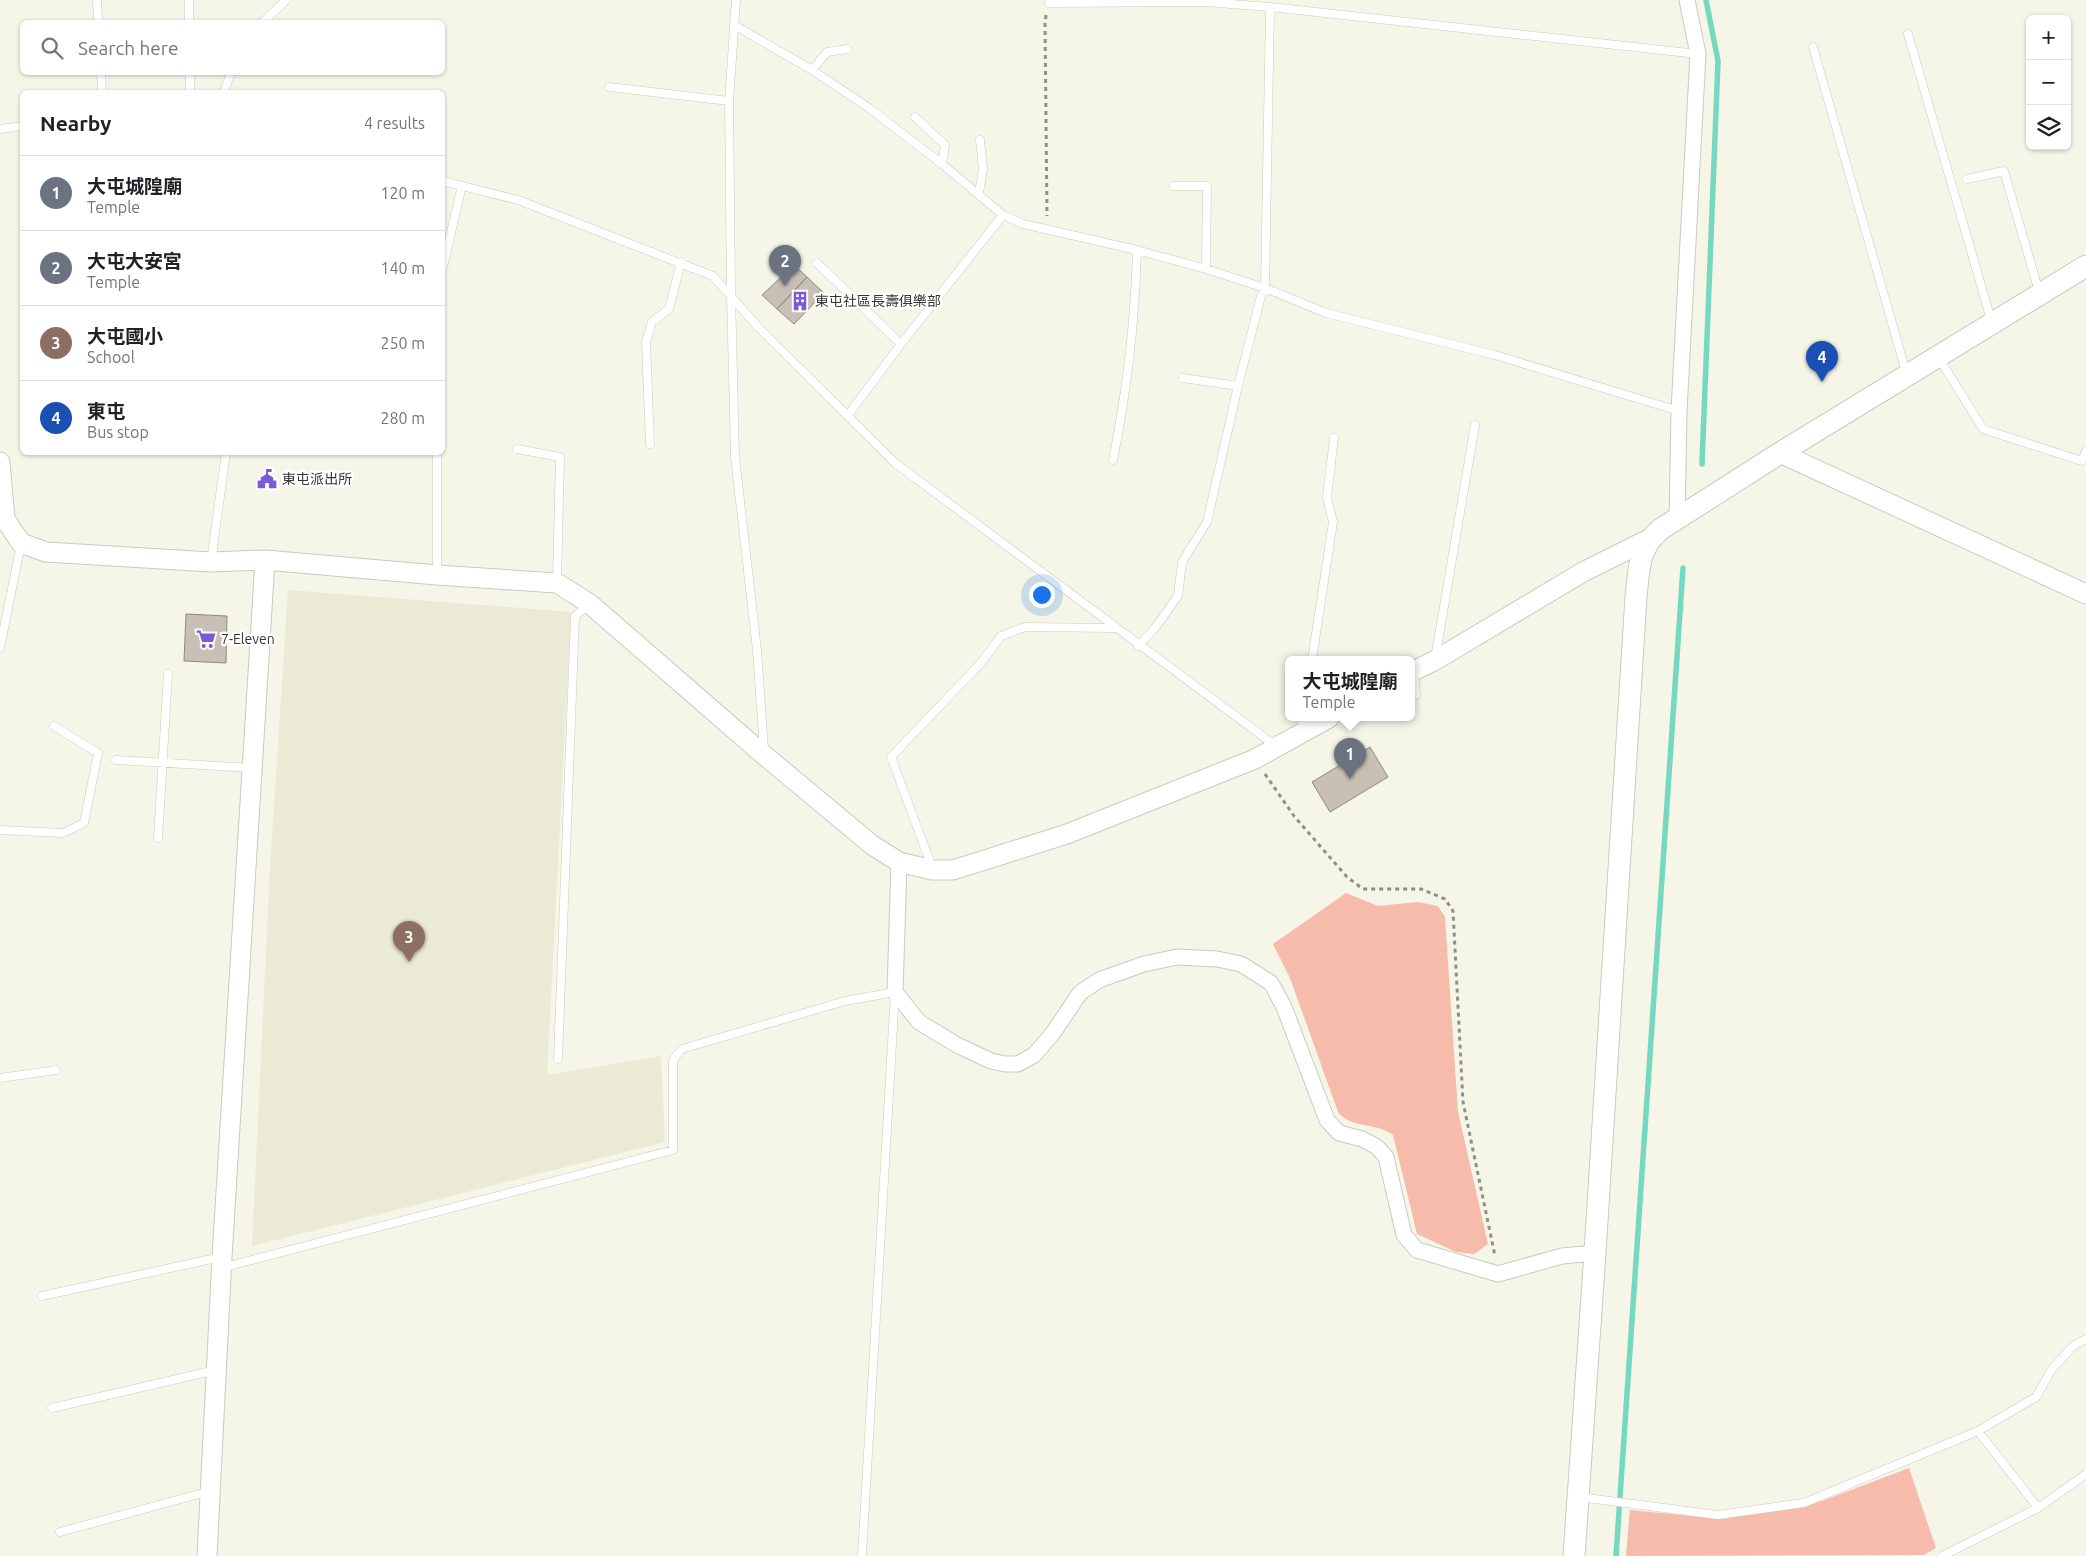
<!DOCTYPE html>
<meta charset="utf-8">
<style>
body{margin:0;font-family:Ubuntu,"Noto Sans TC",sans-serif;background:#f2f2f2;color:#202124}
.controls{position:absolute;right:15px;top:15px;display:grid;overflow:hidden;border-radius:8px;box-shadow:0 1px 4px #0004}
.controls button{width:45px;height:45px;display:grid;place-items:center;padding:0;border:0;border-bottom:1px solid #e0e0e0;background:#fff;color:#202124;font:25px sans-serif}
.you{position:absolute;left:1041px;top:594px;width:18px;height:18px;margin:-12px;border:4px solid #fff;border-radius:50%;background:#1a73e8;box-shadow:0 0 0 8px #1a73e833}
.badge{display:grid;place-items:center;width:32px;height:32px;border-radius:50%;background:#7a5bd6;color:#fff;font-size:16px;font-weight:700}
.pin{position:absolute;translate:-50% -41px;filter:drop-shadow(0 1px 2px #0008)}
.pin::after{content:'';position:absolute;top:26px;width:18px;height:15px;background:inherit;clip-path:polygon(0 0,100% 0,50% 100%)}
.popup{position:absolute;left:1285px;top:656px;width:130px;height:65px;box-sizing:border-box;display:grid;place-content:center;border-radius:8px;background:#fff;filter:drop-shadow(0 1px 4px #0005);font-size:16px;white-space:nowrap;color:#757577}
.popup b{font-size:19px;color:#202124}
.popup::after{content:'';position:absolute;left:50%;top:100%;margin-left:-10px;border:10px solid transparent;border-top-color:#fff}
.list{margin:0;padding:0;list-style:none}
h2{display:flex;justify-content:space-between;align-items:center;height:65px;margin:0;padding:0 20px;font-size:21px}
h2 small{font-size:16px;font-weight:400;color:#757577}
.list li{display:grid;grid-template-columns:32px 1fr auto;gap:15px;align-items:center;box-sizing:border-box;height:75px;padding:0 20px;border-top:1px solid #e0e0e0}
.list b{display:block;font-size:19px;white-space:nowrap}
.list p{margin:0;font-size:16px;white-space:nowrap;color:#757577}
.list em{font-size:16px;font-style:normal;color:#757577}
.icon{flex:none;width:28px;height:28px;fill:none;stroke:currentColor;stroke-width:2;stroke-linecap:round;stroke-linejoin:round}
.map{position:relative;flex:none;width:2086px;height:1556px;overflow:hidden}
.search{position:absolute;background:#fff;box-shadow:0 1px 4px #0004;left:20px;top:20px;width:425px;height:55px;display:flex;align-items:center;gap:12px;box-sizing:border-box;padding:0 18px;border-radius:8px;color:#757577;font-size:19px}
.panel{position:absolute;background:#fff;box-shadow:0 1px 4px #0004;left:20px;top:90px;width:425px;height:365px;border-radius:8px}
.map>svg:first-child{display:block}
.built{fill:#ebead6}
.green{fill:#f6bbab}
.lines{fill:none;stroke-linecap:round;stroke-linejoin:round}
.stream{stroke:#77d8c0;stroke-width:5.5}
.building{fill:#c8bfb5;stroke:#91897f}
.service-casing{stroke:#cbcabe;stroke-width:9}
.minor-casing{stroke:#cbcabe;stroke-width:17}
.tertiary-casing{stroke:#cbcabe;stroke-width:21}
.secondary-casing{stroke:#cbcabe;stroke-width:23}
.path{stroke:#909087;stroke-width:3;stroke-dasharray:4 4;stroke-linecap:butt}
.service{stroke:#fff;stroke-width:8}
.minor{stroke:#fff;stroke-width:15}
.tertiary{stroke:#fff;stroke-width:19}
.secondary{stroke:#fff;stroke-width:21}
.labels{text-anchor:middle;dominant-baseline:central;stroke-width:4.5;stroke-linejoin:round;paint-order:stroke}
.poi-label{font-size:14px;fill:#363631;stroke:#fff;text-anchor:start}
</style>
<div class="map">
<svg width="2086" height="1556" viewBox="0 0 2086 1556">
<rect width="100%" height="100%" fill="#f5f5e8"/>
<!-- built -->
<path class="built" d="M288 590 571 612 547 1075 661 1056 665 1142 252 1246 270 868Z"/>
<!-- green -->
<path class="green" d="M1346 893 1378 906 1418 902 1438 906 1445 917 1458 1112 1488 1244 1474 1254 1456 1252 1417 1234 1393 1135C1377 1122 1351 1129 1338 1112L1290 978 1273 944Z
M1909 1468 1936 1548 1924 1555 1626 1556 1630 1510 1722 1519 1781 1510 1822 1501Z"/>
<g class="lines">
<!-- stream -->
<path class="stream" d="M1702 464 1718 61 1706 0
M1616 1556 1683 568"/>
</g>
<!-- building -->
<path class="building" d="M794 265 807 277 777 309 762 295Z
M807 277 824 293 794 324 777 309Z
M186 614 227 616 226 663 184 661Z
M1370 747 1388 777 1330 812 1312 782Z"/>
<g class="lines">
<defs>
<path id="service" d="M97 0 98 22
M189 0V22
M736 0 729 101 731 294 735 457 757 650 764 751
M1049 3 1206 2 1270 7 1698 54
M263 22 286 0
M734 25 812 70 869 108 942 164 1003 215 1023 224 1137 250 1206 269 1265 288 1326 313 1495 355 1679 411
M1908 34 1992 323
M1813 47 1906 372
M812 70 827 52 847 49
M101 72 102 92
M190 72V92
M609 87 729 101
M224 92 231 72
M915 117 945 145 942 164
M0 129 22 126
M1967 179 2004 171 2039 292
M442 181 518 200 713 276 759 328 895 463 1276 746
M1174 186H1207L1206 269
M979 193 983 169 980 140
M817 263 901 344
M442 271 462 186
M1939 358 1983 429 2082 461 2086 451
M1183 378 1238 386
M848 415 901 344 1003 215
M650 444 646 342 652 322 669 309 681 262
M517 449 560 457 557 583
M437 452V575
M1113 460C1127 391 1135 321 1137 250
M211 562 226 452
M1138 646 1155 628 1178 596 1182 562 1207 522 1238 386 1261 296 1265 288 1270 7
M0 648 21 544
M1435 659 1475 425
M1312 660 1333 522 1327 497 1334 438
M1414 672 1416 695
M1301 732 1303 718
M116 760 252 768
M0 830 63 833 84 823 98 753 54 726
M158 838 168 674
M932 867 891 757 981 663 1001 636 1025 627 1116 628
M558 1059 575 616 590 604
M0 1078 56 1070
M221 1268 673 1150V1060L682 1049 845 1001 895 992 862 1556
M42 1296 221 1257
M52 1408 216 1370
M1978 1431 2038 1508
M1579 1497 1718 1515 1804 1503 1978 1431 2036 1397 2052 1369 2073 1346 2086 1339
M60 1532 210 1491
M1942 1556 2038 1508 2086 1474"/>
<path id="minor" d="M1677 519 1679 411 1698 54 1687 0
M899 862 895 992 919 1022 957 1045 991 1061 1005 1064H1018L1034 1055 1053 1033 1080 993 1099 980 1144 964 1177 957 1217 959 1241 964 1271 983 1284 1007 1327 1120 1339 1133 1362 1139 1377 1147 1386 1157 1404 1235 1417 1250 1498 1274 1562 1256 1595 1253"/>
<path id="tertiary" d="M1780 453 2086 594
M0 462 5 519 21 543 46 552 211 562 265 560 437 575 557 583 590 604 764 755 872 845 899 862 932 870H953L1067 834 1255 759 1329 718
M1411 672 1434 661 1583 572 1651 538
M207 1556 222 1257 265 560"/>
<path id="secondary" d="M1574 1556 1595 1253 1636 597C1639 569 1638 548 1661 529L1780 453 2086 266"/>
</defs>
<!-- service casing -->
<use href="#service" class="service-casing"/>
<!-- minor casing -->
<use href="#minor" class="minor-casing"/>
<!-- tertiary casing -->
<use href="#tertiary" class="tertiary-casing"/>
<!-- secondary casing -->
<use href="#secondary" class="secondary-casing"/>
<!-- path -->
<path class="path" d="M1046 15 1045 23 1047 216
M1265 774 1294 816 1347 877 1363 889H1421L1445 899 1453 911 1463 1102 1495 1256"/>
<!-- service -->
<use href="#service" class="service"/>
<!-- minor -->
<use href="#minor" class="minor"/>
<!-- tertiary -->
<use href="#tertiary" class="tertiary"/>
<!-- secondary -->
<use href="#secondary" class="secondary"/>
</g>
<!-- icons -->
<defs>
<symbol id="building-bare" viewBox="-9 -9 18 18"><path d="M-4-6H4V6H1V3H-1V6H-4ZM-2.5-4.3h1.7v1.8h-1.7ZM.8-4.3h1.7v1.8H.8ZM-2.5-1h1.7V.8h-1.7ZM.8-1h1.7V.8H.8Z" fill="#7a5bd6" stroke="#fff" stroke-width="2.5" paint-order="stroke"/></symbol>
<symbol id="civic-bare" viewBox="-9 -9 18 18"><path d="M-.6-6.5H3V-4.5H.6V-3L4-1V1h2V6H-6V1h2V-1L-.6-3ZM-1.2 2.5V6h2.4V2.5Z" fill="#7a5bd6" stroke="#fff" stroke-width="2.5" paint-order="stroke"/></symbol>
<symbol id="supermarket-bare" viewBox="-9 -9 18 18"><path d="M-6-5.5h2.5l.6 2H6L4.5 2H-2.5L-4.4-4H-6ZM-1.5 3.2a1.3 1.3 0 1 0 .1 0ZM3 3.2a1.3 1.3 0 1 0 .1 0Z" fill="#7a5bd6" stroke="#fff" stroke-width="2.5" paint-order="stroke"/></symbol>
</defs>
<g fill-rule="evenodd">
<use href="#building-bare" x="786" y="287" width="28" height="28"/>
<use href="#civic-bare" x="253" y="465" width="28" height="28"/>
<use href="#supermarket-bare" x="192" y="625" width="28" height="28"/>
</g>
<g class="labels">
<!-- poi labels -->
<g class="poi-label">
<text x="815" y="301">東屯社區長壽俱樂部</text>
<text x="282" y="479">東屯派出所</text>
<text x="221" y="639">7-Eleven</text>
</g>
</g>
</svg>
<div class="controls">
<button>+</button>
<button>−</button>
<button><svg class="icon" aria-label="layers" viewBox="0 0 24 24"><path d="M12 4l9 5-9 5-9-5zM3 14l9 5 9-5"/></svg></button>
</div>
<div class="you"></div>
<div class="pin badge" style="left:1350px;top:779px;background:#6b7280">1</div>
<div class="popup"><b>大屯城隍廟</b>Temple</div>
<div class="pin badge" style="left:785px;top:286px;background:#6b7280">2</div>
<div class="pin badge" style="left:409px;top:962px;background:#8d6e63">3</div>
<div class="pin badge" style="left:1822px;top:382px;background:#1a4fb4">4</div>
<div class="search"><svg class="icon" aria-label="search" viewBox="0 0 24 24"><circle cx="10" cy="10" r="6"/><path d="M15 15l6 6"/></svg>Search here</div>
<section class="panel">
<h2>Nearby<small>4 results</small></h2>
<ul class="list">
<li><span class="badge" style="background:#6b7280">1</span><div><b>大屯城隍廟</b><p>Temple</p></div><em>120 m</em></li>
<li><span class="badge" style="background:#6b7280">2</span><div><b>大屯大安宮</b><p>Temple</p></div><em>140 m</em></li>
<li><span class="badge" style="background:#8d6e63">3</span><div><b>大屯國小</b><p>School</p></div><em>250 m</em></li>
<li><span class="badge" style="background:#1a4fb4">4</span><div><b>東屯</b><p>Bus stop</p></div><em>280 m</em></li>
</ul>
</section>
</div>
